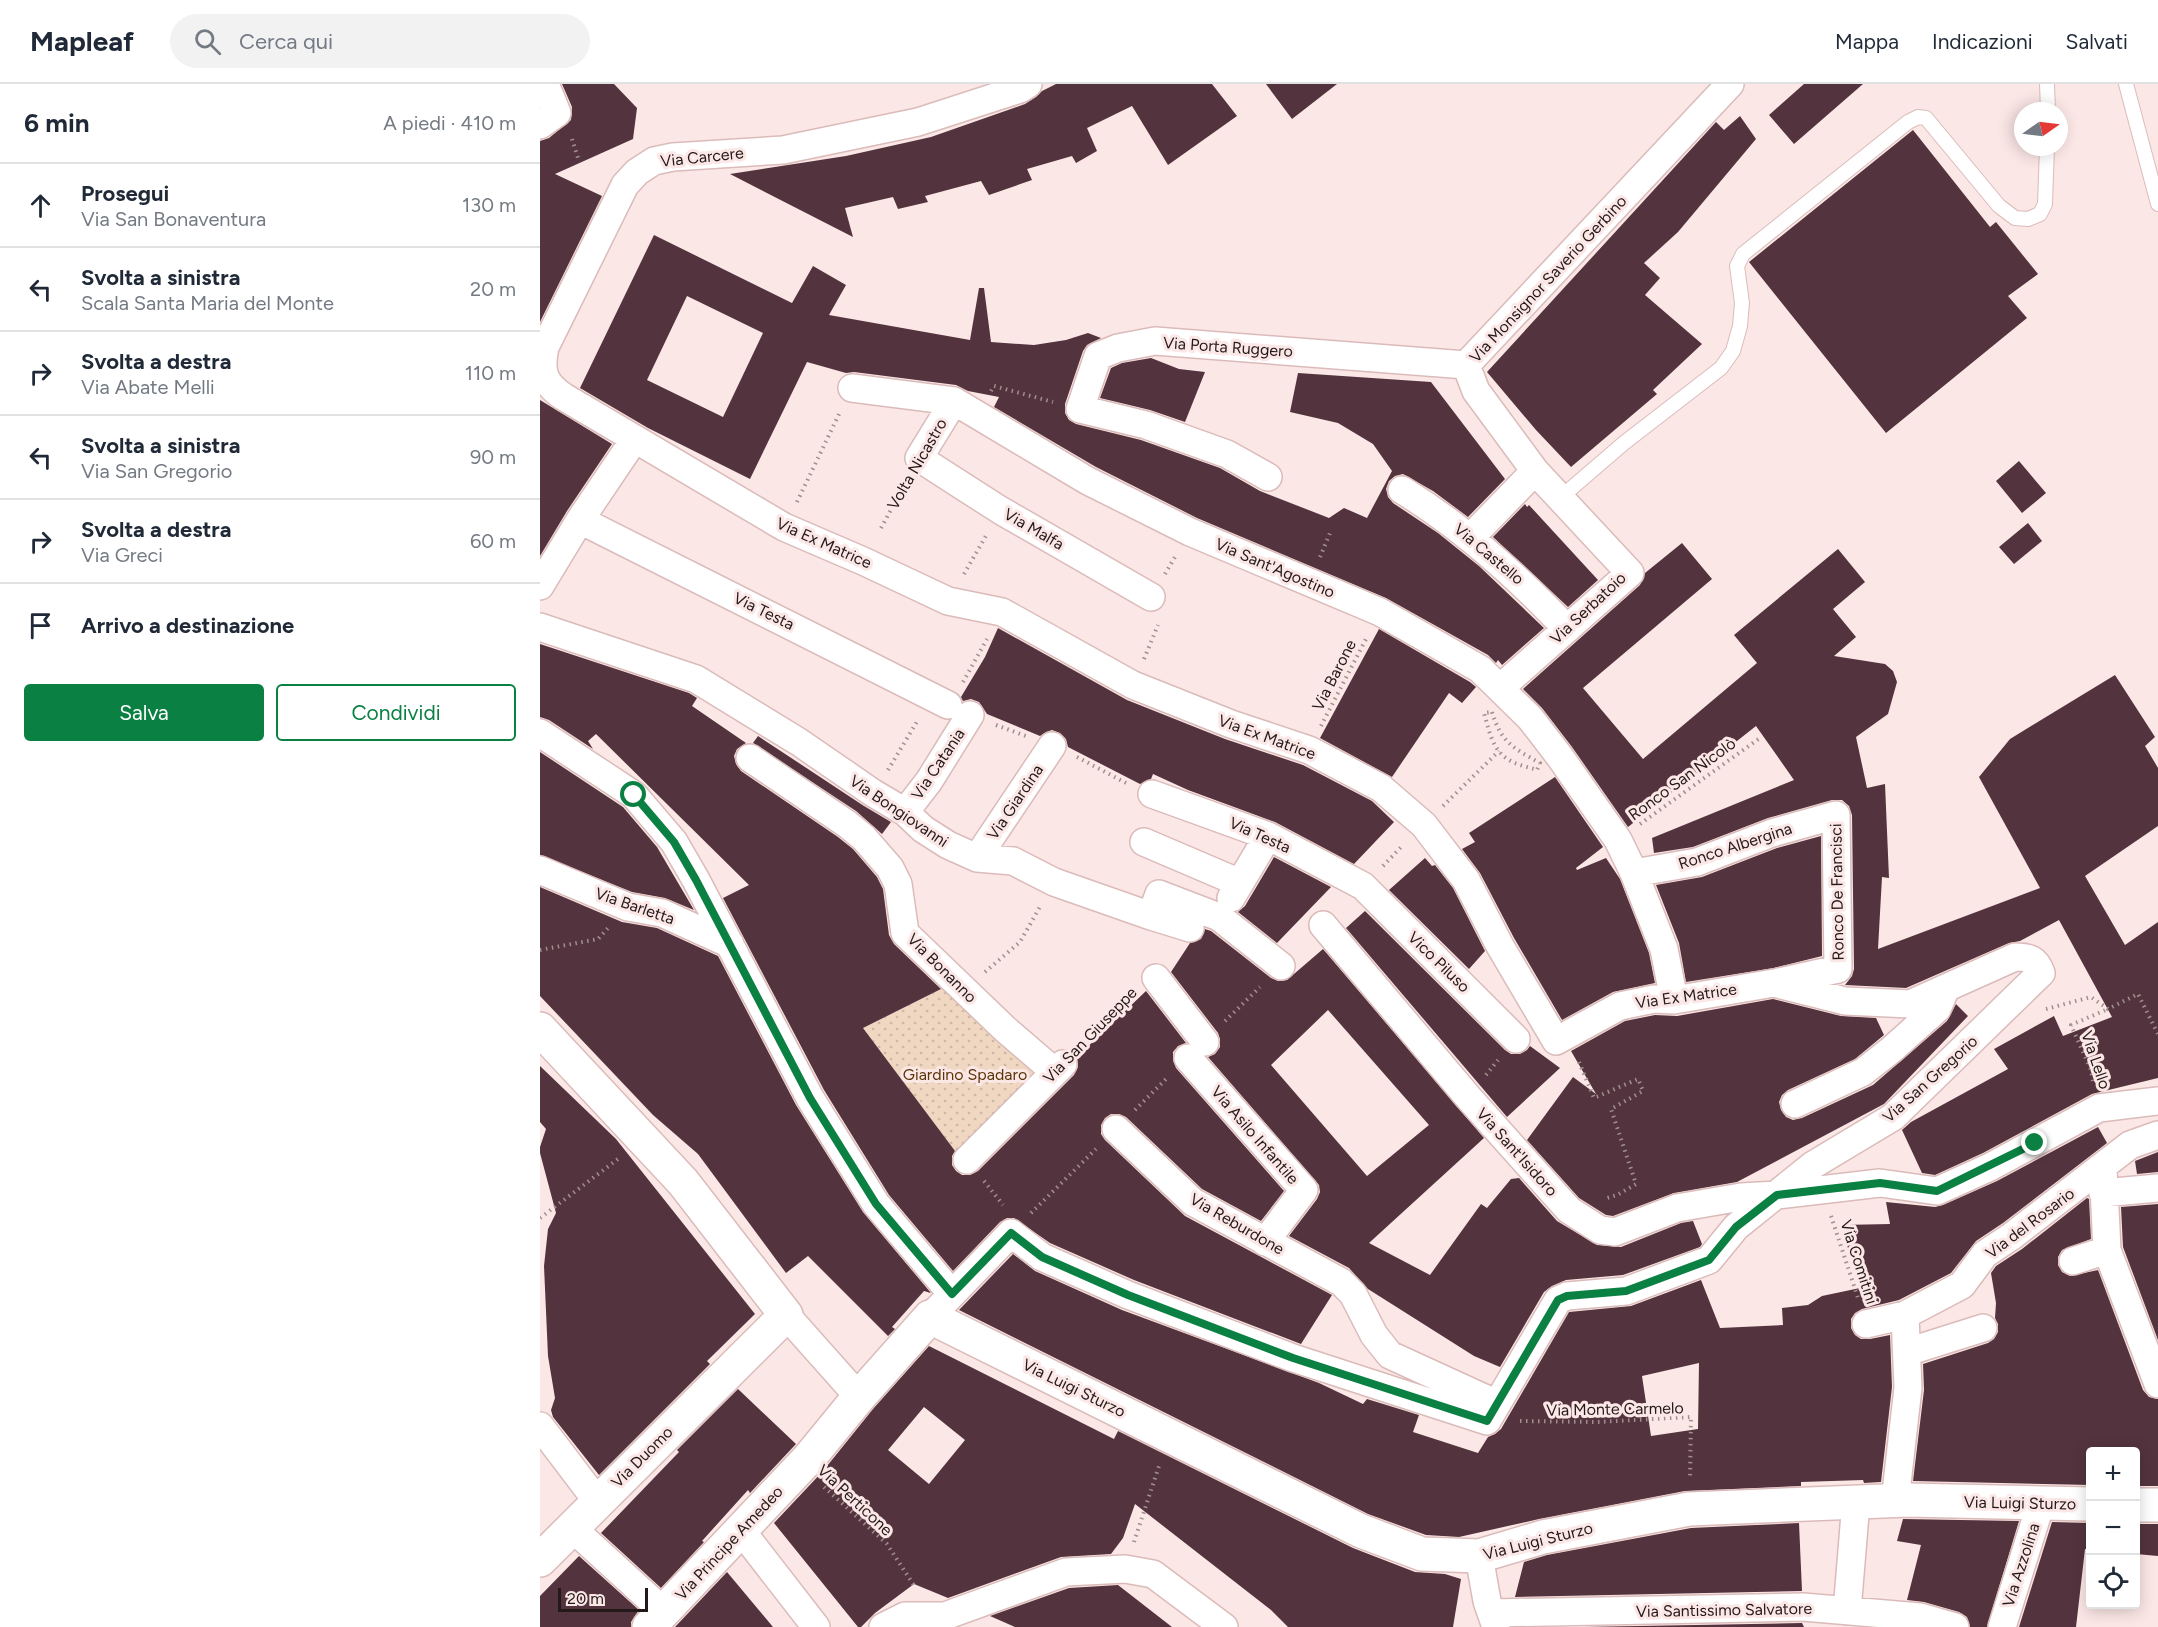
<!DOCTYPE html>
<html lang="it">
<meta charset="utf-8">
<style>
body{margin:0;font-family:Figtree,sans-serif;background:#f2f2f3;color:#1f2937}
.controls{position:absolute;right:18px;bottom:18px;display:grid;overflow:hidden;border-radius:6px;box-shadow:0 3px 15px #0003}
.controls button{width:54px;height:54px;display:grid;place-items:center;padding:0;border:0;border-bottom:2px solid #e0e1e3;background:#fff;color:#1f2937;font:30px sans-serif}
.compass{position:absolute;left:1474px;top:18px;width:54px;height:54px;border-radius:50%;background:#fff;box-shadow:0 3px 15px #0003;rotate:76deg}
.scale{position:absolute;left:18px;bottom:15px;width:90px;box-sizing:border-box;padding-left:6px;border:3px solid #241919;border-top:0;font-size:16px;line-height:21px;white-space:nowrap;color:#241919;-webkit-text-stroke:4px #fbe7e6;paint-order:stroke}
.stop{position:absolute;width:18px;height:18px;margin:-14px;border:4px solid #0b8043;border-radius:50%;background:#fff}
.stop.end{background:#0b8043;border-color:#fff;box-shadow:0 2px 6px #0008}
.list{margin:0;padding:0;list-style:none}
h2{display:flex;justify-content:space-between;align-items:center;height:78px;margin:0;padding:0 24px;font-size:26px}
h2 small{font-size:20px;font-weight:400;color:#747a83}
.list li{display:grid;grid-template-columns:39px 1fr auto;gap:18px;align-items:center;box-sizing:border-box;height:84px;padding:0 24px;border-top:2px solid #e0e1e3}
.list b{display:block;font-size:22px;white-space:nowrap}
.list p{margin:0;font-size:20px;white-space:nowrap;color:#747a83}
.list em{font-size:20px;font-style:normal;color:#747a83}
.actions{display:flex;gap:12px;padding:18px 24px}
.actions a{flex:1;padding:14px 0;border:2px solid #0b8043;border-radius:6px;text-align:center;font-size:21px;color:#0b8043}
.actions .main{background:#0b8043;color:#fff}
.icon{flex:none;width:33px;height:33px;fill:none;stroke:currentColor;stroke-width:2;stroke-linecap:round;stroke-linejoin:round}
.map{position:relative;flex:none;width:1618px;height:1543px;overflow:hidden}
header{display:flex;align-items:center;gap:36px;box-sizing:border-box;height:84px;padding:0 30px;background:#fff;border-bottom:2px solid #e0e1e3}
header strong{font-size:28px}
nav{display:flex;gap:33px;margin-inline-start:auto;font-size:21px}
.search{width:420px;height:54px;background:#f2f2f3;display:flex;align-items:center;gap:15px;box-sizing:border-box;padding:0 21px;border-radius:33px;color:#747a83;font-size:22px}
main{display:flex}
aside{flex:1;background:#fff}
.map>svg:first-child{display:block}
.garden{fill:url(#garden-dots)}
.building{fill:#53343e;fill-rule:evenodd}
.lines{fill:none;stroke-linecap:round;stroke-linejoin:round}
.lane-casing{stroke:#dbbbba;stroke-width:16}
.street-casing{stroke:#dbbbba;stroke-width:30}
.secondary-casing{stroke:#dbbbba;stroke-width:36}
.path{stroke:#a08f8f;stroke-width:4;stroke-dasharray:1.5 4.5;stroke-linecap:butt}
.lane{stroke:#fff;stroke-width:14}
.street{stroke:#fff;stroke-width:27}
.secondary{stroke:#fff;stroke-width:33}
.route{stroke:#0b8043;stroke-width:8}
.labels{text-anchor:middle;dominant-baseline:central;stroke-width:6;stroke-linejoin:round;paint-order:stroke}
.street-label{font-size:16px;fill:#241919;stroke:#fbe7e6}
.park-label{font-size:16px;fill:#5b3409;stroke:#fbe7e6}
</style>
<header>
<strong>Mapleaf</strong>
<div class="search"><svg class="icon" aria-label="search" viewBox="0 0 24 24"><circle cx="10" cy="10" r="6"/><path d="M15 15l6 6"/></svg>Cerca qui</div>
<nav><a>Mappa</a><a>Indicazioni</a><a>Salvati</a></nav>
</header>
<main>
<aside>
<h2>6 min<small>A piedi · 410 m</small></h2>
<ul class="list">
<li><svg class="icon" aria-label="ahead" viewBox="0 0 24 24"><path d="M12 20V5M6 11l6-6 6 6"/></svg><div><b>Prosegui</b><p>Via San Bonaventura</p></div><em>130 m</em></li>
<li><svg class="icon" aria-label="left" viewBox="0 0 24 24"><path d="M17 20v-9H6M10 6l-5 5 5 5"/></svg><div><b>Svolta a sinistra</b><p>Scala Santa Maria del Monte</p></div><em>20 m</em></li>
<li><svg class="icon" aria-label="right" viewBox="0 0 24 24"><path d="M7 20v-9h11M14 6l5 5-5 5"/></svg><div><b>Svolta a destra</b><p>Via Abate Melli</p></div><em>110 m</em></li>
<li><svg class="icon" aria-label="left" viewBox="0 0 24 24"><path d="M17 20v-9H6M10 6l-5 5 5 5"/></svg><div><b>Svolta a sinistra</b><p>Via San Gregorio</p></div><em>90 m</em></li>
<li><svg class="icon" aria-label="right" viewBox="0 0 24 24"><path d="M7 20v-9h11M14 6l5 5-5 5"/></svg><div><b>Svolta a destra</b><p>Via Greci</p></div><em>60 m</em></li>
<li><svg class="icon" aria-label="arrive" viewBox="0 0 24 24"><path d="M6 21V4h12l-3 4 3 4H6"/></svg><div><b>Arrivo a destinazione</b></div></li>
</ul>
<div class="actions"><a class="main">Salva</a><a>Condividi</a></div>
</aside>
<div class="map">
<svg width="1618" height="1543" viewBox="0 0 1618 1543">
<defs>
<pattern id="garden-dots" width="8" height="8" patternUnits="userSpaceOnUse" patternTransform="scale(1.5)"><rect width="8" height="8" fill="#f0d7c1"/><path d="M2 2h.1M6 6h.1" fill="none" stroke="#ceb8a5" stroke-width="1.8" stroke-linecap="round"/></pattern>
</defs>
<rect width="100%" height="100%" fill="#fbe7e6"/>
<!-- garden -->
<path class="garden" d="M409 901 503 988 420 1075 323 944Z"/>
<!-- building -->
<path class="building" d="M22 0H74L97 24 93 55 15 90 62 112 0 238V57L9 54 31 36 32 23Z
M516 0H672L697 32 628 81 592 22 547 44 557 67 536 79 532 72 487 85 492 96 449 111 441 97 385 112 388 118 358 125 353 113 305 124 313 153 190 90 306 72 391 53 485 20 496 13 502 7Z
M726 0H797L752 35Z
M1264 0H1323L1254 60 1229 31Z
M1200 32 1216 55 1138 148 1104 179 1120 194 1105 211 1162 260 1113 306 1117 310 1031 383 996 346 947 288 1176 38 1184 46Z
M1373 46 1450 143 1456 138 1498 190 1468 212 1487 234 1346 349 1209 178Z
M114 151 252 219 273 182 306 201 289 231 430 256 439 204H444L451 258 494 261 526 256 548 249 561 254 547 261 543 267 525 320V329L529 336 536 340 601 356 680 384 720 407 789 434 804 424 827 434 852 387 833 360 798 339 750 328 758 289 891 298 965 395 928 433 893 407 863 390 855 392 849 397 846 405 848 413 853 419 898 449 939 482 1004 544 962 581 958 576 956 579 948 571 846 514 657 434 556 383 454 323 459 313 428 307 416 301 314 288 306 289 267 278 210 395 108 344 40 304ZM147 212 223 249 183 333 107 296Z
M611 274 639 285 665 288 645 338 610 326 560 314 571 284 582 279Z
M0 316 72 360 27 427 0 472Z
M1479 377 1506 409 1482 429 1456 397Z
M985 420 987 423 989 421 1058 496 1028 523 953 453Z
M1488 439 1502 457 1474 480 1459 463Z
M1142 459 1172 495 1043 604 1103 675 1217 579 1194 551 1298 465 1325 498 1293 525 1316 553 1294 572 1345 580 1353 587 1357 598 1348 630 1316 653 1327 704 1345 700 1349 794 1342 793 1338 865 1500 804 1439 693 1470 655 1575 591 1615 653 1605 662 1618 684V742L1545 792 1585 861 1618 838V994L1552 1010 1443 1069 1395 1091 1382 1089 1362 1046 1371 1038 1468 985 1454 965 1514 932 1523 952 1572 933 1519 836 1480 857 1469 859 1366 904 1305 901 1312 892 1314 885 1312 731 1309 722 1302 716H1292L1228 734 1153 763 1114 769 1112 754 1254 696 1216 642 1088 743 1032 663 1002 624 983 605 1100 501 1105 489Z
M458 544 587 616 685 655 763 681 832 717 854 738 814 780 735 738 648 706 613 690 611 695 600 700 528 663 526 655 520 649 512 646 506 648 500 652 447 630 439 618 431 615 423 617 421 613 445 573Z
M839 545 930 598 936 603 922 619 909 609 852 693 780 654Z
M0 560 149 609 157 614 152 622 206 659 197 665 194 672 196 680 201 687 298 753 313 765 337 793 343 805 349 851 354 860 401 905 323 944 415 1067 412 1072V1081L416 1087 422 1091H430L438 1087 534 991 538 983 537 973 606 907 646 959 638 962 633 968V976L636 984 744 1107 721 1137 662 1105 586 1033 579 1030H571L565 1034 561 1041V1050L565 1056 645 1132 792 1211 761 1260 594 1196 510 1159 474 1134H467L460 1138 413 1187 349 1111 284 1006 183 814 209 801 56 650 48 657 53 665 9 636 0 633Z
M218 652 324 722 351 738 342 750 316 727 213 659Z
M0 668 83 723 117 763 154 826 125 814 92 808 0 771Z
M1015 693 1063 763 1036 784 1037 786 1066 774 1080 795 1109 869 1115 899 1073 908 1022 936 974 854 940 789 922 765 935 758 929 749Z
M1281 752 1282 872 1234 884 1146 898 1139 859 1116 801 1162 793 1237 764Z
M734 773 791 803 737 859 698 828 705 822Z
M885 774 892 782 895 781 913 804 945 867 929 885 849 806Z
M0 803 82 838 117 844 178 872 256 1021 323 1128 391 1209 384 1207 352 1243 355 1245 348 1252 268 1172 246 1189 158 1070 113 1031 0 912Z
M825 827 965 966 971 970H980L987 966 990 962 1020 984 967 1033 806 844Z
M665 845 671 847 731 894 738 897 747 896 783 865 944 1054 829 1159 890 1191 941 1120 947 1124 971 1095 979 1094 1017 1137 1057 1161 1081 1163 1141 1139 1153 1137 1162 1160 1160 1163 1083 1191 1026 1196 1012 1202 1004 1208 960 1283 934 1272 828 1205 809 1184 749 1152 777 1115 780 1108 779 1101 668 973 675 970 680 963V955L678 949 631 888 650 859 661 855ZM788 926 889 1041 827 1092 731 981Z
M1233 915 1301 932 1336 934 1344 951 1315 975 1248 1006 1242 1011 1239 1018 1241 1026 1246 1033 1253 1036 1262 1034 1333 1001 1407 937 1416 920 1428 932 1344 1020 1197 1098 1134 1109 1073 1132 1066 1131 1039 1114 987 1056 1033 993 1056 1010 1031 967 1085 937 1115 931 1137 932Z
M0 982 76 1055 215 1230 167 1277 170 1280 59 1391 13 1333 11 1326 15 1314 8 1272 4 1182 8 1145 16 1129 0 1069V1063L6 1045 0 1038Z
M1558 1043 1567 1059 1463 1139 1436 1157 1411 1189 1359 1216 1322 1225 1315 1229 1311 1235V1244L1315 1251 1321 1255H1330L1350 1251 1352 1303 1341 1398 1324 1399 1323 1396 1261 1398V1402L1145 1407 999 1435 919 1453 886 1451 828 1430 419 1226 473 1170 495 1187 582 1226 779 1299 823 1320 827 1315 879 1331 873 1348 938 1369 948 1353 955 1350 961 1345 1029 1228 1091 1222 1161 1196 1180 1244 1243 1241 1242 1224 1268 1221 1282 1212 1320 1204 1301 1141 1350 1140 1346 1118 1395 1123 1403 1121 1457 1097ZM1159 1279 1158 1345 1111 1352 1102 1292Z
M1618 1068V1088L1597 1090 1595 1077Z
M1547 1114 1549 1115 1551 1155 1522 1166 1518 1173V1181L1522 1188 1530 1192 1558 1186 1603 1306 1609 1313 1618 1315V1402H1596V1368H1551V1401L1373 1397 1384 1306 1383 1280 1448 1259 1454 1255 1458 1248V1240L1455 1234 1456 1219 1451 1189 1456 1182 1482 1165Z
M1618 1120V1256L1583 1163 1581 1123Z
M389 1262 574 1355 578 1347 813 1464 875 1488 905 1490 921 1495 913 1543H748L731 1526 595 1420 583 1454 571 1470 521 1473 408 1514 374 1500 335 1529 321 1543H318L234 1439 283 1387 333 1325ZM384 1323 425 1356 389 1400 348 1366Z
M198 1305 256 1360 210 1409 208 1406 162 1457 164 1458 121 1504 61 1449 139 1368 137 1366Z
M1363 1435 1479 1437 1447 1543H1430L1427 1533 1419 1528 1384 1518 1367 1516 1381 1461 1357 1457Z
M1512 1438 1551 1439V1466L1545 1465 1536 1543H1479Z
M1259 1439 1262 1507 975 1513 984 1478 1007 1471 1151 1444Z
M1596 1440H1618V1472L1596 1470Z
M39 1472 99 1526 91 1538V1543H0V1512Z
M187 1488 233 1543H135Z
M578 1501 632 1543H475L450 1532 529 1504Z
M1262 1539 1264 1543H1043Z"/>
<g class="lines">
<defs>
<path id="lane" d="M1507 0 1508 27
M1586 0 1618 120
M1020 414 1084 359 1181 284 1193 267 1200 242 1202 219 1197 182 1203 170 1368 38 1378 33 1386 34 1459 122 1475 134 1488 135 1500 130 1505 120 1507 63"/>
<path id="street" d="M0 41 17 29 5 0
M312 304 414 317 548 397 650 448 840 528 940 585 990 634 1020 673 1078 756 1094 789 1124 865 1134 916
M414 317 379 374 460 426 611 513
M728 393 687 370 606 341 540 325 558 272 578 264 615 257 926 281
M862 406C924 444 977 492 1027 545
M40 436 408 621
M930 454 995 387 936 307 926 281 1190 0
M0 502 40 436 94 356
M0 543 156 595 259 658 333 709 365 728 383 745 408 761 437 774 473 777 514 798 611 832 619 810 679 833 741 882
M960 604 1090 489 995 387
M0 649 94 711 134 758 156 796 270 1014 336 1120 412 1210
M210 674 307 740 324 754 350 784 358 800 365 849 465 945 515 988
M612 710 728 752 823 802 976 955
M365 728 389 697 430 631
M604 758 700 799
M437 774 512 662
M0 786 88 823 122 829 190 860
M1094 789 1157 778 1232 749 1296 731 1298 885 1239 898
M691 814 728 752
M611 832 650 844
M783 841 928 1013 1029 1126 1060 1146 1075 1148 1137 1124 1201 1113 1237 1111 1340 1099 1397 1107 1450 1083 1559 1024 1618 1017
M616 894 665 958
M648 974 764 1106 725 1158
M1255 1020 1323 988 1351 966 1397 925 1406 904
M576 1045 653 1118 801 1198 813 1210 834 1251 850 1271 957 1320
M427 1076 523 980
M1563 1083 1567 1166 1618 1300
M1563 1109 1618 1104
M1533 1177 1567 1166
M246 1231 319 1313
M390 1233 471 1149 502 1173 588 1211 753 1274 947 1337 1018 1216 1027 1212 1086 1207 1169 1176 1196 1143 1273 1081 1353 1033 1501 889C1496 875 1490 873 1475 873L1370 920 1305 917 1234 899 1134 916 1114 915 1080 922 1016 957 960 862 926 796 884 741 841 704 769 666 691 640 593 601 462 528 408 517 323 477 244 443 24 313C3 299 0 287 5 263L85 101 97 88 114 77 133 73 243 66 378 38 480 5 488 0
M1326 1240 1365 1231
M1367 1268 1443 1244
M0 1342 57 1417
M1355 1417 1368 1304 1365 1231 1422 1201 1445 1170 1472 1152 1590 1061 1618 1051
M31 1443 124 1528
M200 1445 276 1543
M939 1472 947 1517 956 1543
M1307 1527 1316 1418
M952 1529 1263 1523 1380 1533 1415 1543
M343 1543 365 1532H405L526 1488 585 1485 613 1490 684 1543
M1462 1543 1501 1419"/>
<path id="secondary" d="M0 945 143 1098 246 1231 0 1476
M1596 1421H1618
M109 1543 269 1374 319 1313 390 1233 821 1447 882 1470 939 1472 1003 1453 1149 1425 1368 1416 1550 1420"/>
</defs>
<!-- lane casing -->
<use href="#lane" class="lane-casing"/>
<!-- street casing -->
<use href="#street" class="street-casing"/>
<!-- secondary casing -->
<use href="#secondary" class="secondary-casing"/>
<!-- path -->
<path class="path" d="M32 55 39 77
M451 307 454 302 513 318
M257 418 300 328
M341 444 365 400
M780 473 790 449
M424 490 447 450
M625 490 635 473
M604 575 618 541
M423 598 447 555
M952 628C961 658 973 664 1000 679L997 686C988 683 977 681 969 676 952 666 949 646 944 629Z
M456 641 486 652
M781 642 827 553
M537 673 586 699
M348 686 378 636
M903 722 959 667
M1100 740 1220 654
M843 782 863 761
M0 866 58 855 68 844
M445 888 480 858 501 821
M1506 925 1551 913 1568 925 1598 910 1618 950
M685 937 720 903
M542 960 592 906
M1039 978 1054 1014 1098 995 1103 1007 1071 1025 1096 1100 1077 1111 1064 1115
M946 991 958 976
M1553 997 1551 986 1531 941 1568 925
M595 1026 628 993
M444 1097 463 1121
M491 1129 556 1065
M1291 1132 1318 1214
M0 1134 78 1075
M980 1337 1057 1338 1151 1333 1150 1395
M284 1403 347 1460 375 1503
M594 1458 619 1382"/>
<!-- lane -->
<use href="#lane" class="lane"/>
<!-- street -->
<use href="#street" class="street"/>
<!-- secondary -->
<use href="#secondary" class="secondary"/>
</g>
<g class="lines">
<!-- route -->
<path class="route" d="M94 711 134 758 156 796 270 1014 336 1120 412 1210 471 1149 502 1173 588 1211 753 1274 947 1337 1018 1216 1027 1212 1086 1207 1169 1176 1196 1143 1237 1111 1340 1099 1397 1107 1495 1059"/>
</g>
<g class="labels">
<!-- street labels -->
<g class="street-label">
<text transform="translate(162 73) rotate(-6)">Via Carcere</text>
<text transform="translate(1008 195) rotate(-47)">Via Monsignor Saverio Gerbino</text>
<text transform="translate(688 263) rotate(4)">Via Porta Ruggero</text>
<text transform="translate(377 380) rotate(-60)">Volta Nicastro</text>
<text transform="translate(494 445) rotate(30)">Via Malfa</text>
<text transform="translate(284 459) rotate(24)">Via Ex Matrice</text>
<text transform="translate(949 470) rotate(40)">Via Castello</text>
<text transform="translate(735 484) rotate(23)">Via Sant'Agostino</text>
<text transform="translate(1048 524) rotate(-43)">Via Serbatoio</text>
<text transform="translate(224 527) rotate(26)">Via Testa</text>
<text transform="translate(794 591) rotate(-63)">Via Barone</text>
<text transform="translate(727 653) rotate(20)">Via Ex Matrice</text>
<text transform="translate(398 680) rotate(-56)">Via Catania</text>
<text transform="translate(1142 695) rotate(-36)">Ronco San Nicolò</text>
<text transform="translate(475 718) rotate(-56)">Via Giardina</text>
<text transform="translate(359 727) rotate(34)">Via Bongiovanni</text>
<text transform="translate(720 751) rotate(24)">Via Testa</text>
<text transform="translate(1195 762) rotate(-18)">Ronco Albergina</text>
<text transform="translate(1297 808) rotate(-91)">Ronco De Francisci</text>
<text transform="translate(95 822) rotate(19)">Via Barletta</text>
<text transform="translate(899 878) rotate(44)">Vico Piluso</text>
<text transform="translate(402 884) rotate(45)">Via Bonanno</text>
<text transform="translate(1146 912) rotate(-8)">Via Ex Matrice</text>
<text transform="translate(550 951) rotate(-46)">Via San Giuseppe</text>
<text transform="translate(1556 976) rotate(71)">Via Lello</text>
<text transform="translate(1390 995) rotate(-42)">Via San Gregorio</text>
<text transform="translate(715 1051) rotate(49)">Via Asilo Infantile</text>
<text transform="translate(977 1068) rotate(48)">Via Sant'Isidoro</text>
<text transform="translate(1490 1139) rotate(-37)">Via del Rosario</text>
<text transform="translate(697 1140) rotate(30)">Via Reburdone</text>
<text transform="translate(1319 1178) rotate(72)">Via Comitini</text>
<text transform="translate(534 1304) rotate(26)">Via Luigi Sturzo</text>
<text transform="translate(1075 1325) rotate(-1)">Via Monte Carmelo</text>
<text transform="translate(102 1373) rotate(-45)">Via Duomo</text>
<text transform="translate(315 1416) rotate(43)">Via Perticone</text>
<text transform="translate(1480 1419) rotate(1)">Via Luigi Sturzo</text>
<text transform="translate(998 1457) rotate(-14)">Via Luigi Sturzo</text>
<text transform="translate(189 1459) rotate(-47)">Via Principe Amedeo</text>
<text transform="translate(1481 1481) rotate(-72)">Via Azzolina</text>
<text transform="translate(1184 1526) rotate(-1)">Via Santissimo Salvatore</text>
</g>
<!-- park labels -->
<g class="park-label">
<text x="425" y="990">Giardino Spadaro</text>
</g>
</g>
</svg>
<div class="controls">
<button>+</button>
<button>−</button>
<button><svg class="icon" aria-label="locate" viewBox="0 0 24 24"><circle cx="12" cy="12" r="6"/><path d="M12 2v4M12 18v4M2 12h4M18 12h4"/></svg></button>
</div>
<svg class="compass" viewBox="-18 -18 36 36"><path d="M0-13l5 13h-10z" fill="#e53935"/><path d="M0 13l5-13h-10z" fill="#747a83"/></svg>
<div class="scale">20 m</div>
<div class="stop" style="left:94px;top:711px"></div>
<div class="stop end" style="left:1495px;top:1059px"></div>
</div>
</main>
